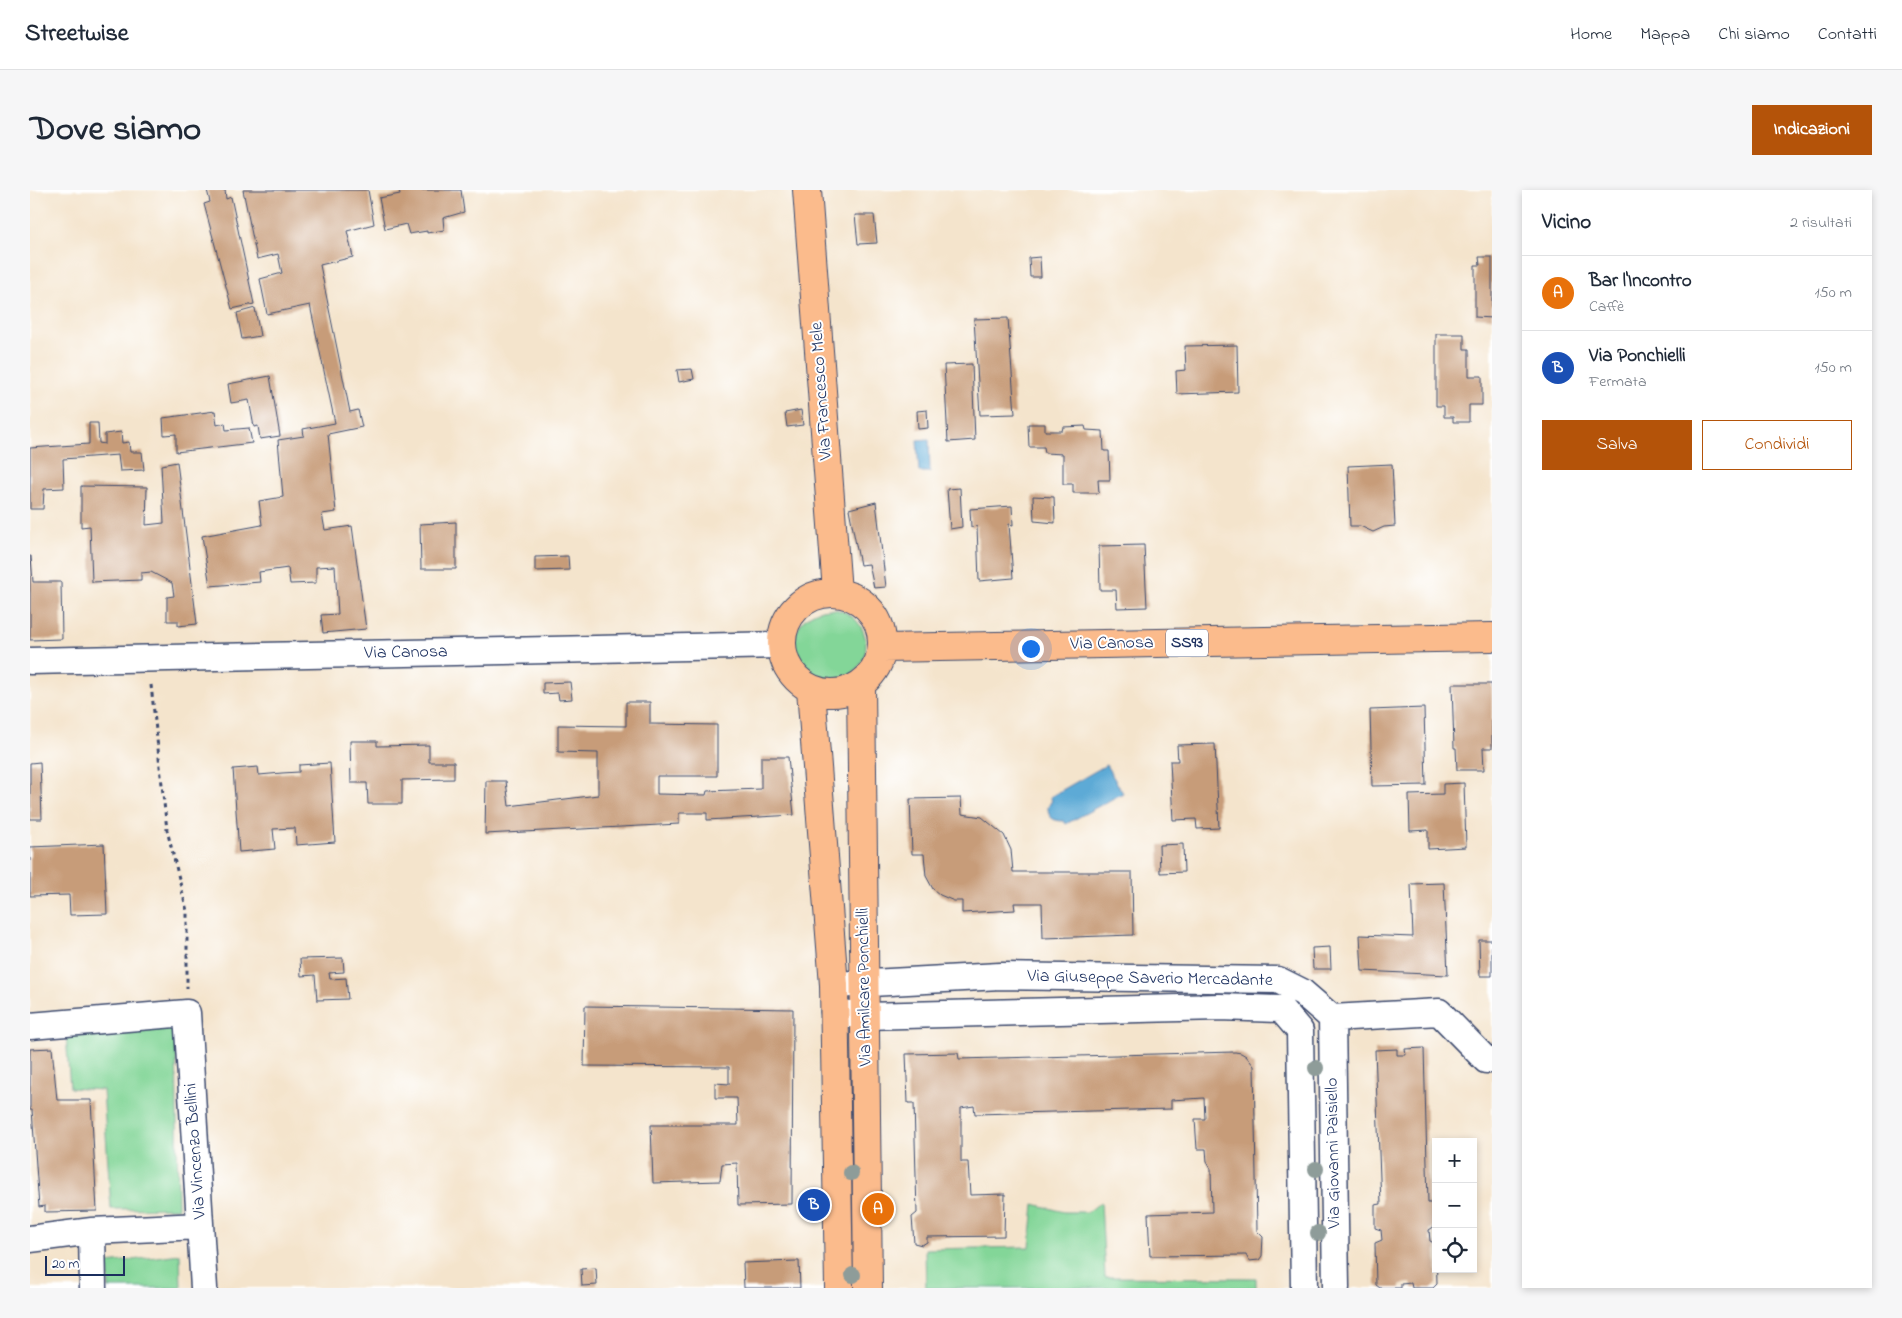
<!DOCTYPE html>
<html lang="it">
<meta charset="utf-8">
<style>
body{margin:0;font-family:"Indie Flower",sans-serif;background:#f6f6f7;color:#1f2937}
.controls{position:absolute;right:15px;bottom:15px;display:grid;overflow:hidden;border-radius:0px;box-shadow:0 2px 8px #0003}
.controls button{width:45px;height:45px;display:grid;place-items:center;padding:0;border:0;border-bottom:1px solid #e0e1e3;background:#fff;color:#1f2937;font:25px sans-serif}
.scale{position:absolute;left:15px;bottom:12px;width:80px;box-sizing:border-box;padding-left:5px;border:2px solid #1b2f5e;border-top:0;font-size:14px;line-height:18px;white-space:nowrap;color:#1b2f5e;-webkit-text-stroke:4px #fff;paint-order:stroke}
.you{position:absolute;left:1000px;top:458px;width:18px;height:18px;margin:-12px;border:4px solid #fff;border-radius:50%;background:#1a73e8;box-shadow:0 0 0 8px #1a73e833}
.badge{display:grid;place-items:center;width:32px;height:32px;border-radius:50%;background:#b45309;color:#fff;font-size:16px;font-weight:700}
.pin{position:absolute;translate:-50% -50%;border:2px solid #fff;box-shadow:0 1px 5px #0006}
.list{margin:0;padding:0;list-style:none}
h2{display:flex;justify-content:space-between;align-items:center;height:65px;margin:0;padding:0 20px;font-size:21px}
h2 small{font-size:16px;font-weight:400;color:#747a83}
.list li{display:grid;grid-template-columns:32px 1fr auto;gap:15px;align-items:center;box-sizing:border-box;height:75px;padding:0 20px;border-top:1px solid #e0e1e3}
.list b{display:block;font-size:19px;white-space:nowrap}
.list p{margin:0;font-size:16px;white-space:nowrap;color:#747a83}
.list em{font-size:16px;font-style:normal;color:#747a83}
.actions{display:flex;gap:10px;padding:15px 20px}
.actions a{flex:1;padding:11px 0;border:1px solid #b45309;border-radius:0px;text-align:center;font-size:18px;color:#b45309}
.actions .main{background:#b45309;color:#fff}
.icon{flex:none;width:28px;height:28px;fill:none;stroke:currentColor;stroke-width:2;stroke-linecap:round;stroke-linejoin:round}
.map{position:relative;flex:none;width:1462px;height:1098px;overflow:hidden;border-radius:0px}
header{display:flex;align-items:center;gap:30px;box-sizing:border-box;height:70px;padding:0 25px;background:#fff;border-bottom:1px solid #e0e1e3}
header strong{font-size:24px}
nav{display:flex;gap:28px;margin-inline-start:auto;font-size:18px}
.intro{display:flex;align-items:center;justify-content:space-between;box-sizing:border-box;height:120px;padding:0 30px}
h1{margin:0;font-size:35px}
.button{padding:12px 22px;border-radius:0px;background:#b45309;color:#fff;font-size:18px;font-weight:700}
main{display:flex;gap:30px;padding:0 30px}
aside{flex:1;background:#fff;border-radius:0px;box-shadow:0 2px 8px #0003}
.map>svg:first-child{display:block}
.green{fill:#83d698;stroke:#4f827b}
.water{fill:#5daad6;stroke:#3c6c9a}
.building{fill:#c79c79}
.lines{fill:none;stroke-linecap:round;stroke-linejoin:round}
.minor-casing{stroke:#3c4a6e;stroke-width:29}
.major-casing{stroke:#3c4a6e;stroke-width:30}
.path{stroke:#3c4a6e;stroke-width:3;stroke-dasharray:4 4;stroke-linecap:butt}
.minor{stroke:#fff;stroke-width:26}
.major{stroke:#fbbb8c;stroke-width:28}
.tree{fill:#8e9c99}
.labels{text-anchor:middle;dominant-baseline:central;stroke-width:4;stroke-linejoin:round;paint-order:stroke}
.shield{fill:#fff;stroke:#5f6d8e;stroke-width:1}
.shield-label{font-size:16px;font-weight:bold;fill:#1b2f5e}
.street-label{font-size:18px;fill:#1b2f5e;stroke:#fff}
</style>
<header>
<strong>Streetwise</strong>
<nav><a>Home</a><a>Mappa</a><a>Chi siamo</a><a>Contatti</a></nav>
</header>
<div class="intro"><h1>Dove siamo</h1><a class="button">Indicazioni</a></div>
<main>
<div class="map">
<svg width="1462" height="1098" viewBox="0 0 1462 1098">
<rect width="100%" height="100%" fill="#fff"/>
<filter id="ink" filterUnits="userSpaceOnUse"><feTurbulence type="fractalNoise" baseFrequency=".02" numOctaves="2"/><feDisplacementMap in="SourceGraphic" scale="10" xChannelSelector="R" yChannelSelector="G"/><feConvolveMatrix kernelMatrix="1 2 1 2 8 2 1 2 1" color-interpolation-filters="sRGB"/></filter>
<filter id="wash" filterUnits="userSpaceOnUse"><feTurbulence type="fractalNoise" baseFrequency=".0096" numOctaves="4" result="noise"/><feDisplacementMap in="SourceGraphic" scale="20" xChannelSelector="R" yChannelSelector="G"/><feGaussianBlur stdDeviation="1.12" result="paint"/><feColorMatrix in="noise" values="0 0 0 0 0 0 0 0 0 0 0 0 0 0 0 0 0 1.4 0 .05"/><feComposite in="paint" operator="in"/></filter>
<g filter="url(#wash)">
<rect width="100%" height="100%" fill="#f4e4cc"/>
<!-- green -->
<path class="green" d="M764 455a36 36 0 1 1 72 0a36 36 0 1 1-72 0Z
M146 836 148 1018 81 1019 73 900 40 898 36 845Z
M1071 1012 1075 1087 1226 1088V1098H896L895 1059 1000 1057 1004 1014 1034 1022H1058Z
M150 1064 151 1098H79L78 1073Z"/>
<!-- water -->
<path class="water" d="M899 249 900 282H889L887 250Z
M1076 575 1093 603 1036 634 1034 631C1023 631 1018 628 1018 617L1022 610 1020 607Z"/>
<g id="blocks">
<!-- building -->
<path class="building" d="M177 0H195L196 9 201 7 224 114 202 119 174 14 180 12Z
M213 0H338L344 34 317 41 323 67 290 75 320 222 328 220 332 237 298 244 306 322 292 324 295 340 322 336 336 439 293 443 291 425 308 424 305 376 286 377V393L260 394 258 378 229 382 230 392 180 396 172 346 232 335 229 311 253 307 248 250 274 246 273 239 305 233 280 115 237 124 230 89 252 83 248 64 227 69Z
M369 0H431L434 22 413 28 414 40 397 43V41L379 44 376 34 355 39 349 8 370 4Z
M825 25H844L847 53 828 54Z
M1010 67 1011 87H1000L999 68Z
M1449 67H1462V128L1445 127V75H1450Z
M225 118 230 146 212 149 207 123Z
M978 128 985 224 950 225 944 129Z
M1406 144H1434V159H1439V186H1452V215H1439V232H1423V227H1414V216H1406Z
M1207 155 1208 202 1147 204 1146 181 1156 180 1155 156Z
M942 174 945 250 918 252 914 175Z
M662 179 664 189 649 192 647 180Z
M240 186 250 246 230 249 228 236 224 237 219 210 201 213 198 194Z
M771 220 773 235 757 237 755 223Z
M897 220 898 238 888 239 887 221Z
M185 221 187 235 195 233 196 240 219 238 222 253 146 262V244L134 245 133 228Z
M59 233H68L69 253 75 254V244L91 242 92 253 99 252 100 262H112L114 280 90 281 88 265 33 269 34 298 14 299 13 319H0V258L59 254Z
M998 234H1015V241H1032L1033 237 1055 236 1056 240 1073 241 1074 261H1079L1080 290H1068L1069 303H1043V294H1033V264L1015 263 1014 257H999Z
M147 272 167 434 148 436V431H137V407L144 406 142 393 121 382 111 383V390L62 392 60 336 51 337V296L117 297 116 335 134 333 131 275Z
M1362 274 1365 336 1354 337 1343 342 1330 336H1320L1318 276Z
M930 298 932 337 920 339 917 299Z
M1003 306 1024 307 1025 333 1004 331Z
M846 312 856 397 844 398 839 374 830 375 819 319Z
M982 316 983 335 979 334 983 388 949 391 947 336 941 337 940 319Z
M426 332V379H391L390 334Z
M1114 355 1117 417 1087 418 1086 400H1070L1069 356Z
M0 366H1L3 392H31L32 449 0 450Z
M538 366 539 380 505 381V367Z
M540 492 542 509 529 510 528 503 513 504V493Z
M1422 494H1462V558H1453L1454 580H1427L1426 558H1424Z
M596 512H620V534L687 535V586H627V604L676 605 677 601 731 599V567H758L764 625 677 630V623H649V634L455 644 456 591H476L479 616 568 605V563L528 562V535L596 536Z
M1394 518 1396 595 1342 596 1340 520Z
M320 551H347V556L399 555V572H424V589L372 590V614H338L337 593H321Z
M1185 554 1189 638 1167 639 1166 629 1143 630 1140 571H1148L1147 555Z
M10 572 12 629H0V573Z
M300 573 305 652 266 655 265 638 243 639 245 659 209 662 203 579 228 577 229 585 252 583 269 582V575Z
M1434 593 1436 657 1398 659V640L1380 641 1379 605 1413 604V594Z
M931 608 932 624 952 627 974 645 981 660 983 682H1102L1103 745 1013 748 1012 713H984L985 720 932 723V711H924L910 705 903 699 896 686 894 664H882L880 609Z
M74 654 77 724 40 725 39 705 0 706V657Z
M1153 654 1154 682 1130 683 1129 655Z
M1414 693 1418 785 1332 781 1330 745 1383 747 1381 694Z
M1449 750H1462V786H1450Z
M1300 757 1301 779H1283L1282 758Z
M313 768 314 782 299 783 300 789 316 788 318 809 287 810 285 785 271 786 270 769Z
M555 816 763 819 762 1014 708 1015 707 973 692 974 690 991 623 993 621 935H708L707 908H685V893L699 894V877L554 876Z
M22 858 27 910H61L67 1021 15 1022V1016L9 1017 2 920H0V859Z
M1394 858 1398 1013H1404L1405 1036 1399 1040 1400 1051 1406 1054 1407 1094 1403 1098H1382L1381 1093 1371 1094V1098H1350L1346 1095 1345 1053 1352 1050 1351 1040 1345 1038V1015L1351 1014 1345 860 1367 859V865H1376L1375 859Z
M1205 862 1211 863 1216 866 1224 876 1227 1041 1233 1047 1232 1066 1229 1070 1219 1071 1216 1065 1120 1066 1118 1024 1182 1022 1181 979 1177 972 1176 959H1167L1165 929H1175L1174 908 1141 910V919L945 924 944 916 931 918V972H938L940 1005 975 1004 974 1046 897 1047V1052L892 1055 884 1053 882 1027 887 1023 884 913H878L876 864 928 863 929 869Z
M766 1071H769L770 1098H714L713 1073Z
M566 1078 567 1095 552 1096 551 1079Z"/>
</g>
</g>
<g filter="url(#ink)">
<use href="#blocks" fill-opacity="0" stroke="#3c4a6e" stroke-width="1"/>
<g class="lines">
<defs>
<path id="minor" d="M0 471 751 455
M804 795 970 786 1248 790 1272 802 1302 828 1409 822 1456 870H1462
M804 822 836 826 1190 817 1251 819 1270 841 1274 1098
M1302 828 1306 1098
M0 836 157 823 174 1098
M62 1041 63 1098
M0 1049 62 1041 170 1036"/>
<path id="major" d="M777 0 807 402
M752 453a50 50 0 1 1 100 0a50 50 0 1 1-100 0Z
M853 458 1462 447
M831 495 838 1098
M781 500 804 795 809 1098"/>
</defs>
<!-- minor casing -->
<use href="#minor" class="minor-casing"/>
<!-- major casing -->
<use href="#major" class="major-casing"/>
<!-- path -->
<path class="path" d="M121 495 137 640 157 721V798"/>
<!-- minor -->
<use href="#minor" class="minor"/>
<!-- major -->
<use href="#major" class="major"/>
</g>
<!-- trees -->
<g class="tree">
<circle cx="1286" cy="878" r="8"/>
<circle cx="1286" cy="979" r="8"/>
<circle cx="821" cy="983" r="8"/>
<circle cx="1288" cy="1043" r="8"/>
<circle cx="823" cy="1085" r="8"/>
</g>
</g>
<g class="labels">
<!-- shield labels -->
<rect class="shield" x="1136" y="439.5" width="42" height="27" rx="4"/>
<g class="shield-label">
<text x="1157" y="453">SS93</text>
</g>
<!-- street labels -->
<g class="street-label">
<text transform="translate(792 201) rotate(-94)">Via Francesco Mele</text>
<text transform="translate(1082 454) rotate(-1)">Via Canosa</text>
<text transform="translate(376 463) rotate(-1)">Via Canosa</text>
<text transform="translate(1120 789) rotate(1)">Via Giuseppe Saverio Mercadante</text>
<text transform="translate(835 797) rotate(-91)">Via Amilcare Ponchielli</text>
<text transform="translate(166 961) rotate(-94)">Via Vincenzo Bellini</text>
<text transform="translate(1304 963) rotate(-91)">Via Giovanni Paisiello</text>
</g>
</g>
</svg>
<div class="controls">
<button>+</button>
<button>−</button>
<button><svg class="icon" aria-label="locate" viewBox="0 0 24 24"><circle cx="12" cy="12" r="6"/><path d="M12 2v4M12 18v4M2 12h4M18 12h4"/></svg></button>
</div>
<div class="scale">20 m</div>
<div class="you"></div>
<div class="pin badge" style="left:848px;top:1019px;background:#e8710a">A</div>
<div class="pin badge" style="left:784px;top:1015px;background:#1a4fb4">B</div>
</div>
<aside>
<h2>Vicino<small>2 risultati</small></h2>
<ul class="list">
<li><span class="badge" style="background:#e8710a">A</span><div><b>Bar l'Incontro</b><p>Caffè</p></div><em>150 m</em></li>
<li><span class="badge" style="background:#1a4fb4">B</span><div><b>Via Ponchielli</b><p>Fermata</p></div><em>150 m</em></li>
</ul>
<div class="actions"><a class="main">Salva</a><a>Condividi</a></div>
</aside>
</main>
